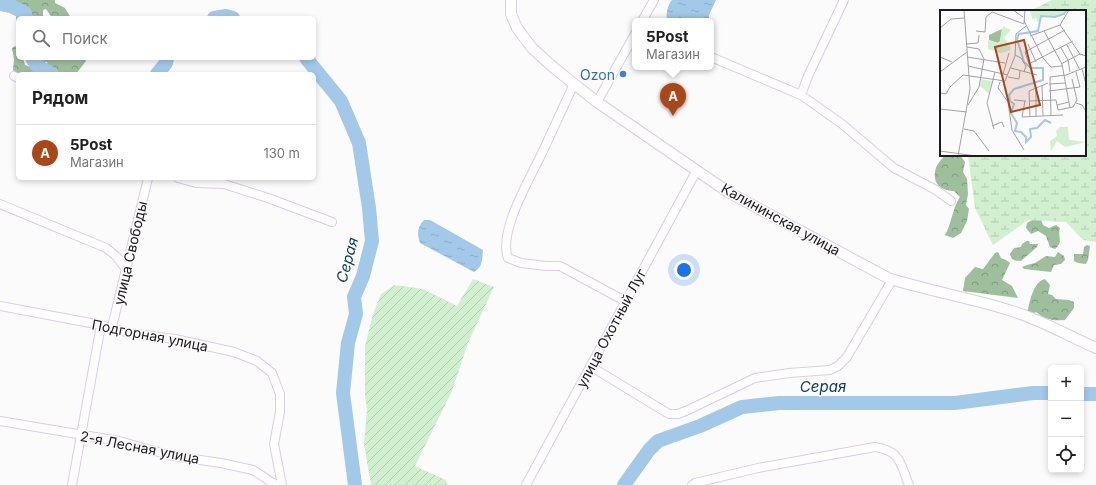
<!DOCTYPE html>
<html lang="ru">
<meta charset="utf-8">
<style>
body{margin:0;font-family:Inter,sans-serif;background:#f2f2f2;color:#222}
.controls{position:absolute;right:12px;bottom:12px;display:grid;overflow:hidden;border-radius:6px;box-shadow:0 2px 6px #0003}
.controls button{width:36px;height:36px;display:grid;place-items:center;padding:0;border:0;border-bottom:1px solid #e0e0e0;background:#fff;color:#222;font:20px sans-serif}
.you{position:absolute;left:684px;top:270px;width:14px;height:14px;margin:-10px;border:3px solid #fff;border-radius:50%;background:#1a73e8;box-shadow:0 0 0 6px #1a73e833}
.badge{display:grid;place-items:center;width:26px;height:26px;border-radius:50%;background:#ab4716;color:#fff;font-size:13px;font-weight:700}
.pin{position:absolute;translate:-50% -33px;filter:drop-shadow(0 1px 2px #0008)}
.pin::after{content:'';position:absolute;top:21px;width:14px;height:12px;background:inherit;clip-path:polygon(0 0,100% 0,50% 100%)}
.popup{position:absolute;left:632px;top:18px;width:82px;height:52px;box-sizing:border-box;display:grid;place-content:center;border-radius:6px;background:#fff;filter:drop-shadow(0 1px 3px #0005);font-size:13px;white-space:nowrap;color:#767676}
.popup b{font-size:15px;color:#222}
.popup::after{content:'';position:absolute;left:50%;top:100%;margin-left:-8px;border:8px solid transparent;border-top-color:#fff}
.list{margin:0;padding:0;list-style:none}
h2{display:flex;justify-content:space-between;align-items:center;height:52px;margin:0;padding:0 16px;font-size:17px}
h2 small{font-size:13px;font-weight:400;color:#767676}
.list li{display:grid;grid-template-columns:26px 1fr auto;gap:12px;align-items:center;box-sizing:border-box;height:56px;padding:0 16px;border-top:1px solid #e0e0e0}
.list b{display:block;font-size:15px;white-space:nowrap}
.list p{margin:0;font-size:13px;white-space:nowrap;color:#767676}
.list em{font-size:13px;font-style:normal;color:#767676}
.icon{flex:none;width:22px;height:22px;fill:none;stroke:currentColor;stroke-width:2;stroke-linecap:round;stroke-linejoin:round}
.map{position:relative;flex:none;width:1096px;height:485px;overflow:hidden}
.search{position:absolute;background:#fff;box-shadow:0 2px 6px #0003;left:16px;top:16px;width:300px;height:44px;display:flex;align-items:center;gap:10px;box-sizing:border-box;padding:0 14px;border-radius:6px;color:#767676;font-size:15px}
.panel{position:absolute;background:#fff;box-shadow:0 2px 6px #0003;left:16px;top:72px;width:300px;height:108px;border-radius:6px}
.map>svg:first-child{display:block}
.forest{fill:url(#forest-crowns)}
.wetland{fill:url(#wetland-marsh)}
.garden{fill:url(#garden-furrows)}
.water{fill:url(#water-ripples)}
.lines{fill:none;stroke-linecap:round;stroke-linejoin:round}
.river{stroke:#a2c9e7;stroke-width:14}
.minor-casing{stroke:#dacde9;stroke-width:10}
.tertiary-casing{stroke:#dacde9;stroke-width:12}
.minor{stroke:#fff;stroke-width:8}
.tertiary{stroke:#fff;stroke-width:10}
.shop-dot{fill:#3f7fe0;stroke:#fbfbfb;stroke-width:1.5}
.labels{text-anchor:middle;dominant-baseline:central;stroke-width:3;stroke-linejoin:round;paint-order:stroke}
.shop-label{font-size:14px;fill:#366cbe;stroke:#fbfbfb;text-anchor:end}
.street-label{font-size:14px;fill:#1e1a24;stroke:#fbfbfb}
.water-label{font-size:15px;font-style:italic;fill:#0d3b59;stroke:#fbfbfb}
.inset-river{fill:none;stroke:#a2c9e7;stroke-width:2}
.inset-road{fill:none;stroke:#a3a1a5;stroke-width:1}
.view{fill:#ab4716;fill-opacity:0.15;stroke:#ab4716;stroke-width:2}
.inset-edge{fill:none;stroke:#1e1a24;stroke-width:2}
</style>
<div class="map">
<svg width="1096" height="485" viewBox="0 0 1096 485">
<defs>
<pattern id="forest-crowns" width="20" height="18" patternUnits="userSpaceOnUse"><rect width="20" height="18" fill="#9ebf9c"/><path d="M2 6a3 3 0 1 1 6 0M12 15a3 3 0 1 1 6 0" fill="none" stroke="#809a7f"/></pattern>
<pattern id="wetland-marsh" width="20" height="14" patternUnits="userSpaceOnUse"><rect width="20" height="14" fill="#d1f0d0"/><path d="M1 5h8M5 5V1M11 12h8M15 12V8" fill="none" stroke="#b3cdb2"/></pattern>
<pattern id="garden-furrows" width="10" height="10" patternUnits="userSpaceOnUse"><rect width="10" height="10" fill="#d1f0d0"/><path d="M-1 1l2-2M0 10L10 0M9 11l2-2" fill="none" stroke="#b3cdb2"/></pattern>
<pattern id="water-ripples" width="26" height="14" patternUnits="userSpaceOnUse"><rect width="26" height="14" fill="#a2c9e7"/><path d="M2 4q2-2 4 0t4 0M15 11q2-2 4 0t4 0" fill="none" stroke="#8bacc6"/></pattern>
</defs>
<rect width="100%" height="100%" fill="#fbfbfb"/>
<!-- forest -->
<path class="forest" d="M1 0H55V3L65 8 71 18H52L46 9 43 10V18H18V33L16 30V11L10 1 4 3Z
M15 46 18 48V58H23L25 65 30 67 37 74H17L13 70 14 59 12 48Z
M35 58H86V61L76 74H50L47 62H45V69L39 70 36 68Z
M945 155H960L965 162 963 172 967 179 968 194 966 205 969 209 967 221 961 233 953 238 945 235C952 223 952 209 960 197L954 191C941 191 931 183 936 168 937 164 942 159 945 155Z
M1034 219 1041 220 1043 225 1049 228 1056 225 1060 228C1057 238 1064 241 1055 249L1050 247 1046 236 1038 231 1031 234 1026 228 1027 223Z
M1027 241H1029L1030 244H1038L1037 247 1021 261C1015 261 1011 260 1010 254L1014 248 1021 247 1022 244Z
M1087 245 1090 246 1088 260 1086 264 1078 263 1074 261V254H1083L1084 247Z
M998 252 1001 258 1006 260 1010 263 1002 280 1012 286 1018 298 963 291 965 278 975 267 983 269 995 253Z
M1058 252 1064 256 1065 260 1061 264 1054 265 1051 272 1024 269 1022 267 1027 265 1035 263 1046 256 1055 257Z
M1045 279 1050 285 1048 294 1052 295 1056 299 1069 300 1074 302V308L1065 320C1054 321 1045 320 1036 312L1033 314 1027 313C1030 301 1033 282 1045 279Z"/>
<!-- wetland -->
<path class="wetland" d="M1052 0H1096V242L1083 240 1066 222 1028 220 993 245 975 208 968 155H1085V11H1030Z"/>
<!-- garden -->
<path class="garden" d="M473 279 494 287 468 343 452 391 415 466 446 480 447 485H371L364 444 367 409 365 396V346L373 314 381 294 395 285 423 289 457 306Z"/>
<!-- water -->
<path class="water" d="M672 0H716L709 15V21H667C666 14 667 6 672 0Z
M424 220H430L483 250C482 259 483 267 474 272L420 243C417 234 417 227 424 220Z"/>
<g class="lines">
<!-- river -->
<path class="river" d="M0 4 11 6 25 13 26 18
M214 18 226 16 233 18
M32 58 37 66 52 74
M306 58 341 101 359 143 369 208 372 241 363 276 354 297 356 314 348 343 343 393 355 485
M157 74 166 63 167 58
M1081 394H1096
M624 485 649 450 658 441 700 426 742 407 779 403H955L1033 393H1051"/>
<defs>
<path id="minor" d="M642 21 654 0
M711 57 801 95 842 124 894 168 936 190 951 201
M14 76 18 78
M574 84C563 107 553 130 542 153 530 179 498 231 508 258L521 263 546 266H560L625 301
M801 95 808 76 844 0
M597 102 635 34
M178 178 196 183 224 184 268 198 332 222
M0 204 106 248 116 256 126 269
M0 306 101 325 129 333 175 339 234 352 257 361 272 373 280 394V412L274 444 282 485
M112 327 148 178
M590 366 669 414H678L688 410 755 378 789 373 830 370 838 366 847 357 892 280
M0 421 119 441 173 456 221 463 253 470 276 485
M72 485 101 325
M526 485 697 170
M692 485 695 483 758 468 875 447C901 451 900 463 909 485"/>
<path id="tertiary" d="M511 0V14L517 28 532 48 554 68 597 102 728 192 888 278C929 291 971 298 1012 311 1041 320 1069 336 1096 348"/>
</defs>
<!-- minor casing -->
<use href="#minor" class="minor-casing"/>
<!-- tertiary casing -->
<use href="#tertiary" class="tertiary-casing"/>
<!-- minor -->
<use href="#minor" class="minor"/>
<!-- tertiary -->
<use href="#tertiary" class="tertiary"/>
</g>
<!-- markers -->
<circle class="shop-dot" cx="623" cy="74" r="4"/>
<g class="labels">
<!-- shop labels -->
<g class="shop-label">
<text x="615" y="74">Ozon</text>
</g>
<!-- street labels -->
<g class="street-label">
<text transform="translate(781 219) rotate(29)">Калининская улица</text>
<text transform="translate(130 253) rotate(-77)">улица Свободы</text>
<text transform="translate(611 328) rotate(-62)">улица Охотный Луг</text>
<text transform="translate(150 335) rotate(11)">Подгорная улица</text>
<text transform="translate(140 447) rotate(11)">2-я Лесная улица</text>
</g>
<!-- water labels -->
<g class="water-label">
<text transform="translate(347 260) rotate(-75)">Серая</text>
<text x="823" y="386">Серая</text>
</g>
</g>
<!-- overview -->
<g transform="translate(940 10)">
<rect width="146" height="146" fill="#fbfbfb"/>
<path d="M128 117 129 130 146 132 125 137 117 131 111 141 110 131 117 126 116 121 120 117Z" fill="#d1f0d0"/>
<path d="M62 19 60 31 58 33 49 30V25Z" fill="#9ebf9c"/>
<path d="M63 16 71 20 64 28 69 33 71 40 61 43 48 39V30L57 33 60 31Z" fill="#d1f0d0"/>
<path d="M90 0H127L124 4 113 7 102 6 98 13 96 8 92 9Z" fill="#d1f0d0"/>
<path d="M41 69 52 71 49 84 40 76Z" fill="#d1f0d0"/>
<path class="inset-river" d="M111 113 105 110 97 118 90 119 91 127 86 132V127L81 122 75 121 77 113 71 103 74 94 70 91 69 85 74 79 103 70V58H91L84 52 77 29 79 24 98 21 101 6 115 7 124 4 127 0"/>
<path class="inset-road" d="M73 0 83 7M52 2 84 14 85 0M84 11 103 48 111 57 122 56M120 15 140 44 146 46M120 15 129 0M0 18 11 9 24 8M125 20 85 42 89 54 133 31M36 21 45 22 46 7 52 2M104 21 122 54 130 98M90 26 120 15M26 34 38 33 39 25M88 34 96 52M127 35 140 60M27 37 39 39 44 49M121 38 128 50 130 62M75 45 81 48 86 56 84 62M0 47 12 52M27 47 65 53M121 54 140 44M28 56 68 65M71 58 97 65M142 59 146 74M0 62 27 42M63 64 69 43M68 67 79 69 80 61M60 72 58 78 68 92 72 120 84 140M109 74 126 73M102 75 103 106M96 78V107M109 81 140 77 136 62M0 83 6 84 10 77 23 65 65 71 75 46 76 24 86 16M74 90 86 91M85 91 82 107 123 105M89 91 116 90 118 100 133 97 137 90 132 69M136 93 142 95 146 101M28 95 39 77 44 49M117 95 129 92M0 99 27 102M111 106 110 67 126 65 146 57M90 107 89 81 108 73M52 116 62 112 64 117M24 119 34 121 49 141M54 119 47 93 55 62M0 141 36 146M18 146 30 79 24 0"/>
<path class="view" d="M84 30 100 95 71 102 55 37Z"/>
<rect width="146" height="146" class="inset-edge"/>
</g>
</svg>
<div class="controls">
<button>+</button>
<button>−</button>
<button><svg class="icon" aria-label="locate" viewBox="0 0 24 24"><circle cx="12" cy="12" r="6"/><path d="M12 2v4M12 18v4M2 12h4M18 12h4"/></svg></button>
</div>
<div class="you"></div>
<div class="pin badge" style="left:673px;top:116px">A</div>
<div class="popup"><b>5Post</b>Магазин</div>
<div class="search"><svg class="icon" aria-label="search" viewBox="0 0 24 24"><circle cx="10" cy="10" r="6"/><path d="M15 15l6 6"/></svg>Поиск</div>
<section class="panel">
<h2>Рядом<small></small></h2>
<ul class="list">
<li><span class="badge">A</span><div><b>5Post</b><p>Магазин</p></div><em>130 m</em></li>
</ul>
</section>
</div>
